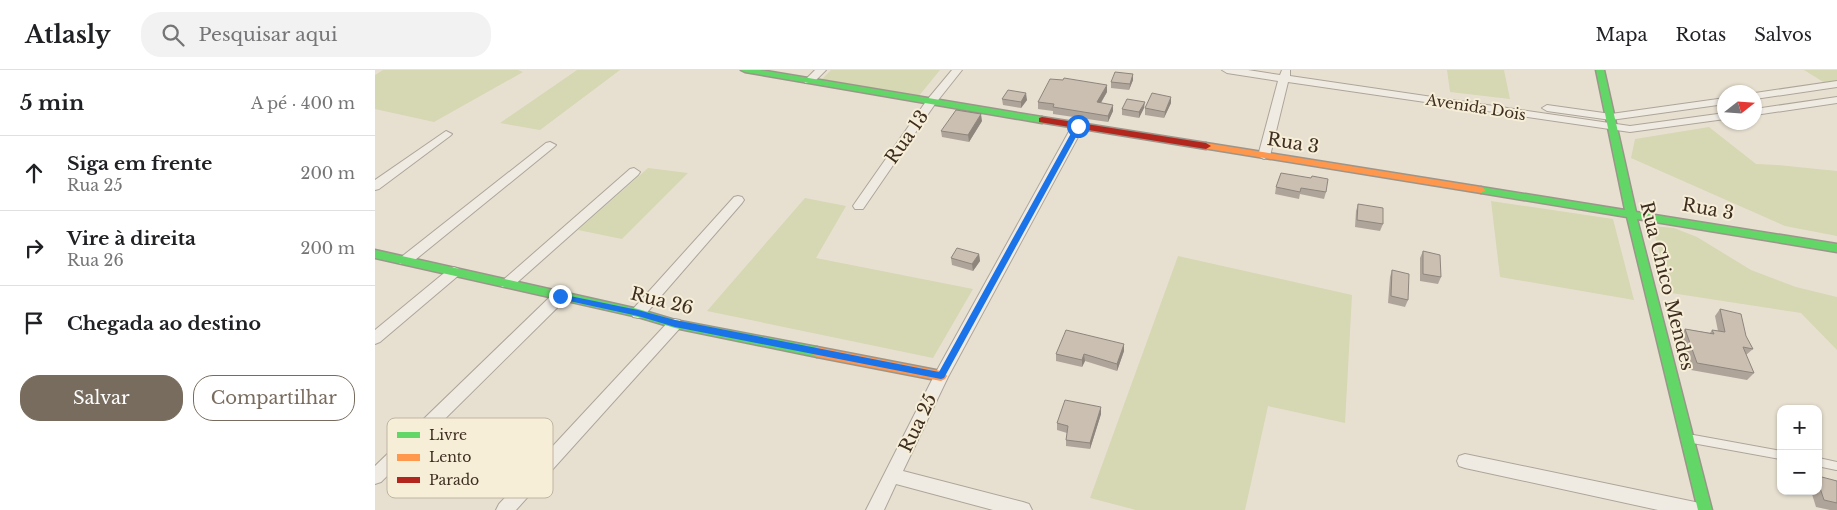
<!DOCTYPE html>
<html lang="pt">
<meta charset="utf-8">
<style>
body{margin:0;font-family:"Libre Baskerville",serif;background:#f2f2f2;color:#202124}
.controls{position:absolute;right:15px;bottom:15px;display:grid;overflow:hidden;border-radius:10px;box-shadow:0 1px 4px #0004}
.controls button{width:45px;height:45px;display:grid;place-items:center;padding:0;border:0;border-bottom:1px solid #e0e0e0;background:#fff;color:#202124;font:25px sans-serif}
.compass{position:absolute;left:1342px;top:15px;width:45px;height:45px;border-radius:50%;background:#fff;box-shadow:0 1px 4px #0004;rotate:73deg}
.stop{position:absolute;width:15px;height:15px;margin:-11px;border:4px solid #1a73e8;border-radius:50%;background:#fff}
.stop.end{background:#1a73e8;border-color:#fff;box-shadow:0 1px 5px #0008}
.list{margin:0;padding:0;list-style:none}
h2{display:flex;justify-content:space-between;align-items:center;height:65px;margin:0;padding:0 20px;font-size:21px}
h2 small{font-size:16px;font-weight:400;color:#757577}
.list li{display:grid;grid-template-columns:32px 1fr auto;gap:15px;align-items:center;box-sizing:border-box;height:75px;padding:0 20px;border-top:1px solid #e0e0e0}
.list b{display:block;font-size:19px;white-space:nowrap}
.list p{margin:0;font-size:16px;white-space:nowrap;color:#757577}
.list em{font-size:16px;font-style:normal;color:#757577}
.actions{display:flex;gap:10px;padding:15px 20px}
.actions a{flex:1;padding:11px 0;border:1px solid #786c5e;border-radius:20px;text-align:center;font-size:18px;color:#786c5e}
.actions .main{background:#786c5e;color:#fff}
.icon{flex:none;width:28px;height:28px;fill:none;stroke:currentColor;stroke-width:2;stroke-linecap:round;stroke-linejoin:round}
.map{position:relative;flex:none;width:1462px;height:440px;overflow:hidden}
header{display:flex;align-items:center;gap:30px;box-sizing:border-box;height:70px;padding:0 25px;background:#fff;border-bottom:1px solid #e0e0e0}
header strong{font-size:24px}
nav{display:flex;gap:28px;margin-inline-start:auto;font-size:18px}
.search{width:350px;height:45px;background:#f2f2f2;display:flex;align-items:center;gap:12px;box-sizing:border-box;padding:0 18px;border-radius:20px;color:#757577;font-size:19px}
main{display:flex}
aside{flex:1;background:#fff}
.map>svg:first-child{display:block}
.green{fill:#d6d7b3}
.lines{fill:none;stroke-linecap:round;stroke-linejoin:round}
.lane-casing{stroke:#ada599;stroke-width:10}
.street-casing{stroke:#ada599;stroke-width:2}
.fast-casing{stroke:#9c958a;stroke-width:3}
.slow-casing{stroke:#9c958a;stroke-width:3}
.jam-casing{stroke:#9c958a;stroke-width:3}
.lane{stroke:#efebe3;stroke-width:8}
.street{fill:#efebe3;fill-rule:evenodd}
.fast{fill:#63d668;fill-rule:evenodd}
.slow{fill:#ff974d;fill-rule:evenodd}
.jam{fill:#b3261e;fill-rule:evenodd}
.wall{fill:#afa499}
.shaded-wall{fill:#8e867d}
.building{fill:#cbbfb2;stroke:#8e867d}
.route{fill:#1a73e8}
.labels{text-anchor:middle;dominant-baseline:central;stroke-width:4;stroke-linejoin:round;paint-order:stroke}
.far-street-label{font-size:15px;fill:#3d2e20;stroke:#f7eed8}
.street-label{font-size:18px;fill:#3d2e20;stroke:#f7eed8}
.key{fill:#f7eed8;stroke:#bfb4a1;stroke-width:1}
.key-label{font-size:14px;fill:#3d2e20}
</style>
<header>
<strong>Atlasly</strong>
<div class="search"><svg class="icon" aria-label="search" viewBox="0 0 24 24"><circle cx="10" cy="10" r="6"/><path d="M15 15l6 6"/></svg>Pesquisar aqui</div>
<nav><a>Mapa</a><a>Rotas</a><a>Salvos</a></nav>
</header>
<main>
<aside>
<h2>5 min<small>A pé · 400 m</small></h2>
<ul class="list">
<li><svg class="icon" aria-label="ahead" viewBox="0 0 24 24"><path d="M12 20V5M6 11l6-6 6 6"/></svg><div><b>Siga em frente</b><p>Rua 25</p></div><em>200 m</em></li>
<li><svg class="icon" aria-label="right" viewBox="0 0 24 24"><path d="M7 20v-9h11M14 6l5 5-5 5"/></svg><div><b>Vire à direita</b><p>Rua 26</p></div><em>200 m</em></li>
<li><svg class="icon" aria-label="arrive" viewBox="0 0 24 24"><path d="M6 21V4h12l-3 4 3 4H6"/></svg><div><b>Chegada ao destino</b></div></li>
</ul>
<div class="actions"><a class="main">Salvar</a><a>Compartilhar</a></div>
</aside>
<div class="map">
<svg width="1462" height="440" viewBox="0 0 1462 440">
<rect width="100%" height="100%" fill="#e7e0d1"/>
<!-- green -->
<path class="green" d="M8 0H143L148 2 59 52 0 39V5Z
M202 0H245L165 60 125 53Z
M456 0H565L543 27 445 11Z
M1072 0H1129L1135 29 1075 22Z
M1429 0H1462V11L1450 13Z
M1334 57 1381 94 1403 95 1462 101V166L1410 156 1256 88 1260 69Z
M273 98 313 103 247 169 203 160Z
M430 128 471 136 441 188 598 219 558 288 332 241Z
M1116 131 1238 149 1259 230 1125 207Z
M1277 156 1299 158 1322 167 1376 200 1421 217 1462 227V280L1426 243 1296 223Z
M803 186 977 225 970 353 893 336 870 440H761L715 428Z"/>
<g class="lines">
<defs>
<path id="lane" d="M1318 369 1406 385
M1443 392 1462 396"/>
<path id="street" d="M440 0H451L438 13H430L429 11Z
M577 0H587L560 34 488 139H480L478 136 480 133 552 30Z
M847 0H873L905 5 907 0H915V6L1255 56 1350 43V49L1255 62 913 12 895 86 889 89 883 86 903 11 852 3Z
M1462 11V17L1380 29V23Z
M1462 27V33L1380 45V39Z
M1350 28V34L1236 50 1172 41 1167 38 1172 35 1236 44Z
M703 53 709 56 573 307 528 401 648 432 654 434 657 440H618L521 414 509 440H491L561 302 697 56Z
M71 61 77 64 75 66 4 119 0 120V110Z
M175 72 181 75 179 77 35 194H25L23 191 25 188 171 73Z
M259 98 265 102 263 105 137 217H127L125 214 127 211 255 99Z
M363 126 367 127 369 130 367 133 268 247 263 248 258 247 256 243 258 239 359 127Z
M79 197 84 199 86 202 84 205 5 272 0 274V260L74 199Z
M185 221 190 222 192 226 190 230 6 412 0 414V396L180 222Z
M300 249 305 250 307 254 305 258 141 440H121L124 434 295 250Z
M1090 384 1320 432 1326 434 1329 440H1283L1090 398 1084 396 1082 391 1084 386Z"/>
<path id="fast" d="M366 0H385L667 47 671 50 667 53 370 2Z
M1221 0H1229L1261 142 1462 174V182L1262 149 1337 440H1323L1252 147 1106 123 1101 120 1106 117 1250 140Z
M0 180 263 239 300 250 442 277 446 279 448 282 446 285 442 287 300 258 263 247 0 188Z"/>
<path id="slow" d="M831 73 1106 117 1111 120 1106 123 828 78V74Z
M442 277 566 301 570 303 572 306 570 309 566 311 442 287 438 285 436 282 438 279Z"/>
<path id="jam" d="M667 47 831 73 836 76 831 79 664 52V48Z"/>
</defs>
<!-- lane casing -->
<use href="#lane" class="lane-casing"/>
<!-- street casing -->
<use href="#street" class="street-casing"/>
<!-- fast casing -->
<use href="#fast" class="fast-casing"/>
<!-- slow casing -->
<use href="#slow" class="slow-casing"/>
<!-- jam casing -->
<use href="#jam" class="jam-casing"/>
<!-- lane -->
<use href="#lane" class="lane"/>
<!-- street -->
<use href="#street" class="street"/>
<!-- fast -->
<use href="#fast" class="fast"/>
<!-- slow -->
<use href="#slow" class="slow"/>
<!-- jam -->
<use href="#jam" class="jam"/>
</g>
<!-- wall -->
<path class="wall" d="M758 4V10L754 20 736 18V12Z
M732 22 726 33 738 35V41L733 52 678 44V41L663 39V32Z
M627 29 652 30 646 38 628 35Z
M796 33 789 48 770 45V38Z
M769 38 764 48 747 45V39Z
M607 51 594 72 567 67 566 61Z
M906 103 951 122 949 129 925 124 924 129 900 124 901 117Z
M983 134 1008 154 1005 161 980 157 981 141Z
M1048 181 1066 207 1063 214 1045 211V188Z
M604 184 605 191 598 201 577 195 576 188Z
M1017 200 1033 230 1030 237 1013 233 1015 207Z
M1345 239 1371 266 1378 279 1371 285 1379 303 1372 310 1316 300 1305 266 1310 259 1335 263 1337 260 1343 261 1340 246Z
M749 274V281L742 301 710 291 707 297 681 291V284Z
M726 337V344L715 379 691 376V370L692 363 682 360V353Z
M1462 411V440H1455L1441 437 1436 421H1443V412Z"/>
<!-- shaded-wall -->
<path class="shaded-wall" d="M758 4V10L754 20 755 14Z
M732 15V22L722 39V32Z
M651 23 652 30 646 38V32Z
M796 27V33L789 48 790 42Z
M770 32 769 38 764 48V42Z
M738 35V41L733 52V46Z
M606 44 607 51 594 72 593 65Z
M604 184 605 191 598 201 597 194Z
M749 274V281L742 301V294Z
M709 284 710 291 707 297V290Z
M726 337V344L715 379V373Z"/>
<!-- building -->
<path class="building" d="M740 2 758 4 755 14 736 12Z
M689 8 732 15 722 32 738 35 733 46 678 37 679 34 663 32 675 9 688 10Z
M633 20 651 23 646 32 627 29Z
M777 23 796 27 790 42 770 38Z
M752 29 770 32 764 42 747 39Z
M581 40 606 44 593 65 566 61Z
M906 103 936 108 937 106 953 109 951 122 926 118 925 122 901 117Z
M983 134 1008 138V154L982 150Z
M582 178 604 184 597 194 576 188Z
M1048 181 1065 185 1066 207 1048 204Z
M1017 200 1034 204 1033 230 1016 226Z
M1345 239 1366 244 1371 266 1378 279 1368 277 1379 303 1322 293 1310 259 1339 264 1337 260 1350 262Z
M691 260 749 274 742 294 709 284 707 290 681 284Z
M690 330 726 337 715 373 691 370 693 356 682 353Z
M1443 406 1462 411V433L1449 430 1443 412Z"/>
<!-- route -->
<path class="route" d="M703 54 707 56 569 308 566 309 300 257 263 246 185 229 181 226 185 224 263 240 300 250 564 302 700 56Z"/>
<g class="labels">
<!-- far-street labels -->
<g class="far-street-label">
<text transform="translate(1101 37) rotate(9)">Avenida Dois</text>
</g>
<!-- street labels -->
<g class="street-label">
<text transform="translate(532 67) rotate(-55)">Rua 13</text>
<text transform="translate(918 73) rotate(9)">Rua 3</text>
<text transform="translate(1333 139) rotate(10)">Rua 3</text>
<text transform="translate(1292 216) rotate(76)">Rua Chico Mendes</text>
<text transform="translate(287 231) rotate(14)">Rua 26</text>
<text transform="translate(543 353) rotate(-64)">Rua 25</text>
</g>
</g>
<!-- legend -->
<rect x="12" y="348" width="166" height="80" rx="8" class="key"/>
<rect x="22" y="362" width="23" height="6" fill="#63d668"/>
<rect x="22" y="384" width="23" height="7" fill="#ff974d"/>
<rect x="22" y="407" width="23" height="6" fill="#b3261e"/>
<g class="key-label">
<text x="54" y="370">Livre</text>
<text x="54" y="392">Lento</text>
<text x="54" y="415">Parado</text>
</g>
</svg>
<div class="controls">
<button>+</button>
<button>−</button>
</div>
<svg class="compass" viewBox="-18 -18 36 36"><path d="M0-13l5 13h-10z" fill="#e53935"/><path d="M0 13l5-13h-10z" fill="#757577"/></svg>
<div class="stop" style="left:703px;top:56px"></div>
<div class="stop end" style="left:185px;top:226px"></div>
</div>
</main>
